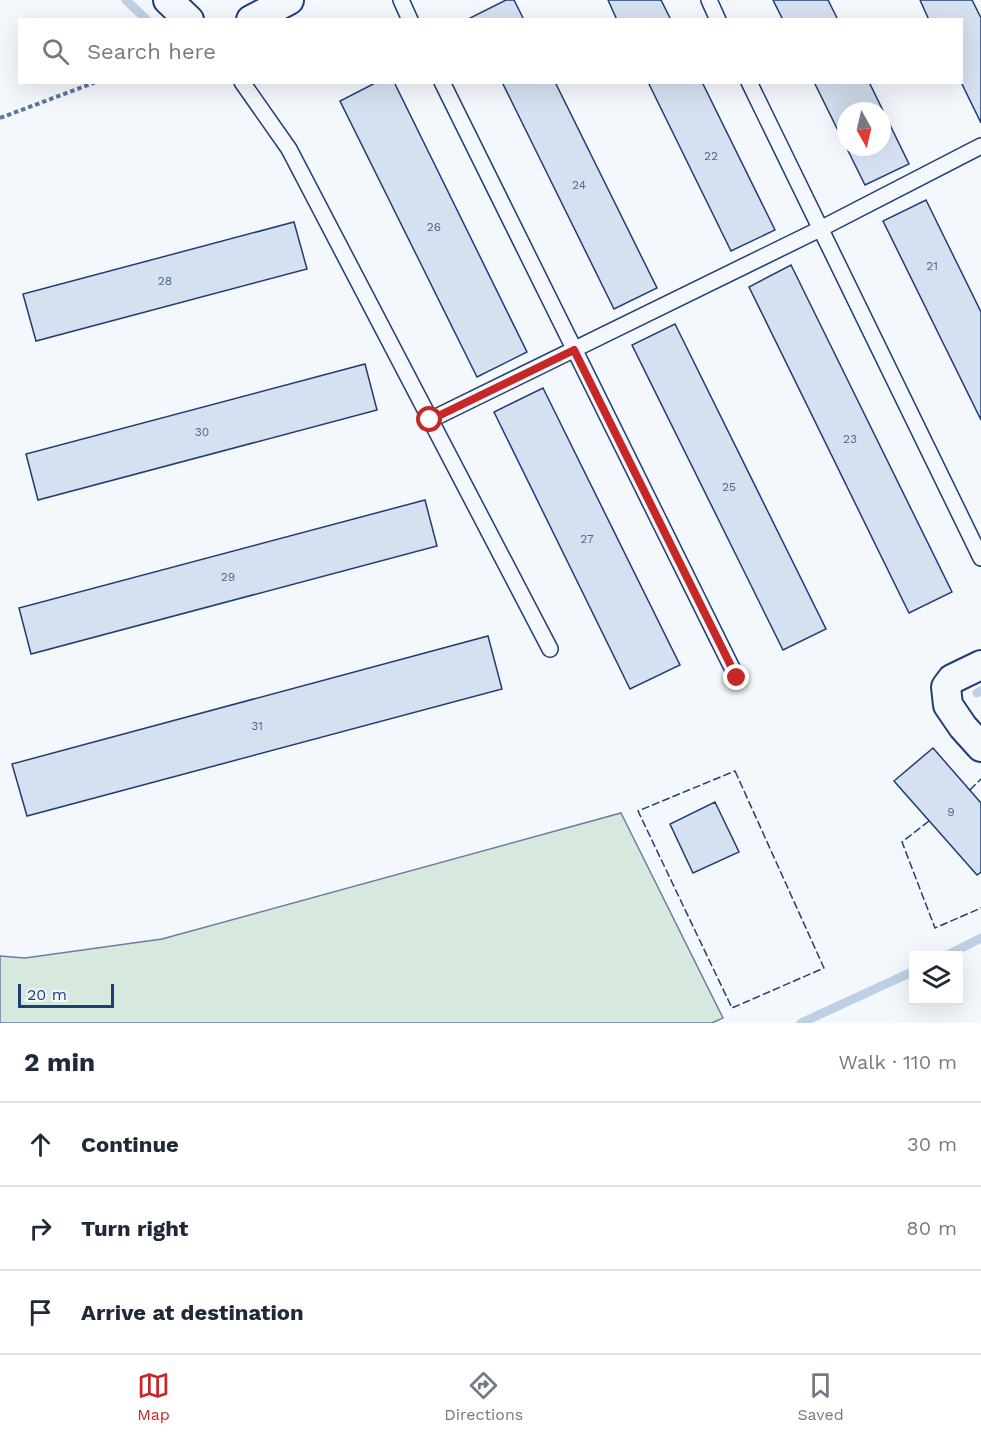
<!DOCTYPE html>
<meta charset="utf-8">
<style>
body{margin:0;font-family:"Work Sans",sans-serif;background:#f6f6f7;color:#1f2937}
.controls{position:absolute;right:18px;bottom:18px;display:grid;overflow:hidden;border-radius:0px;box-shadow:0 6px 24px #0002}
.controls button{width:54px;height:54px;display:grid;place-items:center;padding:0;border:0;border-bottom:2px solid #e0e1e3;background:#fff;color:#1f2937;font:30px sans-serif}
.compass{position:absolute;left:837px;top:102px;width:54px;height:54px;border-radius:50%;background:#fff;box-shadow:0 6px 24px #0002;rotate:172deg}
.scale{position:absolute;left:18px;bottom:15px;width:96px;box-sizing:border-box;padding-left:6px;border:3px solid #1d3f73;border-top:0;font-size:16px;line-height:21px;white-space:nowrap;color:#1d3f73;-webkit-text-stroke:4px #f4f7fb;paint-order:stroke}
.stop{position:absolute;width:18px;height:18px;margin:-14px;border:4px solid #c62828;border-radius:50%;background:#fff}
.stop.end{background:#c62828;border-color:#fff;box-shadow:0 2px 6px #0008}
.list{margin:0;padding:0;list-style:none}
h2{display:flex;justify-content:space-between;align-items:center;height:78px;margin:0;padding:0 24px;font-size:26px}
h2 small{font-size:20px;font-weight:400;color:#747a83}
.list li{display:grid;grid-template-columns:39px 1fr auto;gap:18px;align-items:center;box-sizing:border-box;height:84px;padding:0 24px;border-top:2px solid #e0e1e3}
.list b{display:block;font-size:22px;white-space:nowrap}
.list em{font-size:20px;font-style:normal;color:#747a83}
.icon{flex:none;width:33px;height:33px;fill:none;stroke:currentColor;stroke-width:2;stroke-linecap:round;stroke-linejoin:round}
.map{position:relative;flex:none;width:981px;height:1023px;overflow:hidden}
.search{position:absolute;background:#fff;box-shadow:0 6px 24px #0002;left:18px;right:18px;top:18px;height:66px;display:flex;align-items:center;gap:15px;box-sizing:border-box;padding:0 21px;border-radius:0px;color:#747a83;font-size:22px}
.sheet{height:330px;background:#fff}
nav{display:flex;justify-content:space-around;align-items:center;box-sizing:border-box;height:84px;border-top:2px solid #e0e1e3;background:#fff;font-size:16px;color:#747a83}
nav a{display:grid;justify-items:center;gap:3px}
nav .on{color:#c62828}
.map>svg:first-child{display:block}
.green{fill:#d7e8df;stroke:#687fa3;stroke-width:1.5}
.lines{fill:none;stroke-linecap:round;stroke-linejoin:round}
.stream{stroke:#bed0e5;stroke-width:9}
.building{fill:#d5e0f0;stroke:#1d3f73;stroke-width:1.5;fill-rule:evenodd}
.lane-casing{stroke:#1d3f73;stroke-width:18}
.street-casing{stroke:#1d3f73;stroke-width:32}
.path{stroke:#5e769c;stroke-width:4;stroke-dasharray:4.5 3;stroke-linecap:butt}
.lane{stroke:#f4f7fb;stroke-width:15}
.street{stroke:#f4f7fb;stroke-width:28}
.fence{stroke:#1d3f73;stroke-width:1.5;stroke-dasharray:8 3;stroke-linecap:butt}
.route{stroke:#c62828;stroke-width:8}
.labels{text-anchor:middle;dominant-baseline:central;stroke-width:4.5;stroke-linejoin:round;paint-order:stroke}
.number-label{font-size:12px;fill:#4b6792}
</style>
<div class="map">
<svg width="981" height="1023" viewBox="0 0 981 1023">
<rect width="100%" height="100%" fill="#f4f7fb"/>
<!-- green -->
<path class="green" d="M621 813 723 1018 712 1023H0V956L25 958 162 939Z"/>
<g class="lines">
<!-- stream -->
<path class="stream" d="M126 0 147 20
M977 693 981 691
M946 956 981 938
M801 1023 914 971"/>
</g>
<!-- building -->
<path class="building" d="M506 0H514L524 20H471L470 18Z
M608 0H661L671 20H617Z
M773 0H828L838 20H783Z
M920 0H972L981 18V123L961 82 962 20H929Z
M377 82H394L527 352 477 377 340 101Z
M502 82H555L657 288 614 309Z
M648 82H702L775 230 731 251Z
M814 82H869L909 164 865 185ZM846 111H882V147H846Z
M926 200 981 312V420L883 221Z
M294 222 307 269 36 341 23 294Z
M791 265 952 592 909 613 749 287Z
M675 324 826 629 783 650 632 345Z
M365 364 377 410 38 500 26 454Z
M543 388 680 665 630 689 494 412Z
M425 500 437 546 31 654 19 608Z
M488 636 502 689 27 816 12 764Z
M933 748 981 803V872L977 875 894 781Z
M715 802 739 852 693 873 670 824Z"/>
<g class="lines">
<defs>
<path id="lane" d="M401 0 410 20
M709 0 718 20
M242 82 289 149 550 649
M442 82 737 678
M749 82 981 558
M430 420 820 229 981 146"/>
<path id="street" d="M168 0 189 20
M251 20 289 0
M981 665 952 679 946 687 948 705 963 727 981 747"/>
</defs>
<!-- lane casing -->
<use href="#lane" class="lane-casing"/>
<!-- street casing -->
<use href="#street" class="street-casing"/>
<!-- path -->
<path class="path" d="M0 118 96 82"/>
<!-- lane -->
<use href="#lane" class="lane"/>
<!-- street -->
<use href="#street" class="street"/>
<!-- fence -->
<path class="fence" d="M735 771 824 968 732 1008 638 811Z
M970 790 981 779
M929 821 902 842 935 928 981 908"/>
</g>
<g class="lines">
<!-- route -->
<path class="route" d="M430 420 574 350 737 678"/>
</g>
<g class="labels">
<!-- number labels -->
<g class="number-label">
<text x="711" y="156">22</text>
<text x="579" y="185">24</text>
<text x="434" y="227">26</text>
<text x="932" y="266">21</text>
<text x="165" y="281">28</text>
<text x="202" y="432">30</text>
<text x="850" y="439">23</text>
<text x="729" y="487">25</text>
<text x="587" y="539">27</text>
<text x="228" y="577">29</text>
<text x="257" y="726">31</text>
<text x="951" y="812">9</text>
</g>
</g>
</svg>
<div class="controls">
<button><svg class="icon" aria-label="layers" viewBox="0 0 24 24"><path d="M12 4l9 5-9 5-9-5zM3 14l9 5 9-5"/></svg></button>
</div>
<svg class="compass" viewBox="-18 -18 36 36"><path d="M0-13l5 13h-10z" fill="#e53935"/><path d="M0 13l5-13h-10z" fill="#747a83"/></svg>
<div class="scale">20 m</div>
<div class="stop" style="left:430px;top:420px"></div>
<div class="stop end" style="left:737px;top:678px"></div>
<div class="search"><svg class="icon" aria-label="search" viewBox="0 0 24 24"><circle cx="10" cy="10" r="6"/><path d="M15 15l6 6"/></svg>Search here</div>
</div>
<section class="sheet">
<h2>2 min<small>Walk · 110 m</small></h2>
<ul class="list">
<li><svg class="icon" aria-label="ahead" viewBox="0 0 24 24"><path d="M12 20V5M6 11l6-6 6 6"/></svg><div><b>Continue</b></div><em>30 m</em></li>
<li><svg class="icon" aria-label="right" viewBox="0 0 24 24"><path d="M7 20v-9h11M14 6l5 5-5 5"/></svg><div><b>Turn right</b></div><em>80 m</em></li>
<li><svg class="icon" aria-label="arrive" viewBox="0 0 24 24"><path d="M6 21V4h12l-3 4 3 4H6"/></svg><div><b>Arrive at destination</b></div></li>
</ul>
</section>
<nav>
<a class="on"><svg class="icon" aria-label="map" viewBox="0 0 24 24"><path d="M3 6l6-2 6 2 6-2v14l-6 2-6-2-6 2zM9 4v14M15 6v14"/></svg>Map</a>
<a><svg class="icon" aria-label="directions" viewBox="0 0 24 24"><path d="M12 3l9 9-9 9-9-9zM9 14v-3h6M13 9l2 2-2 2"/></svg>Directions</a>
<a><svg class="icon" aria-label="saved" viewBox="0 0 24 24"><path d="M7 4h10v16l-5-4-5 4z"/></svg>Saved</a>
</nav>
